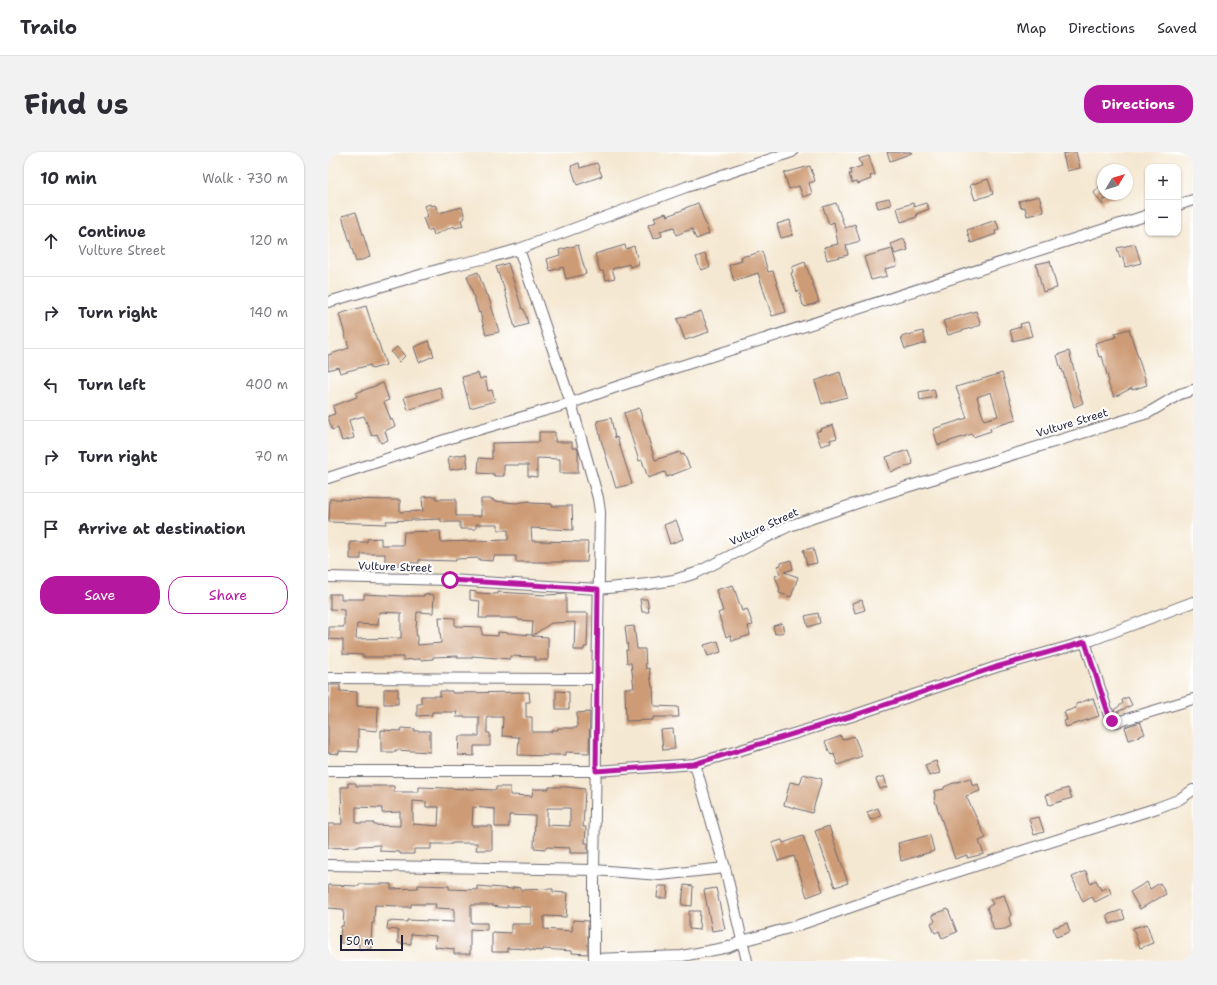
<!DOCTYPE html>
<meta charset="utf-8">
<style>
body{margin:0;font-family:"Shantell Sans",sans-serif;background:#f2f2f3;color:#2b2b33}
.controls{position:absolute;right:12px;top:12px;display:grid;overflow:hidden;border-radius:8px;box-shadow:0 1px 3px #0004}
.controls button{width:36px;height:36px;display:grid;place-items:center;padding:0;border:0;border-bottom:1px solid #e1e1e2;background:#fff;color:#2b2b33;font:20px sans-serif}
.compass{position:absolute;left:769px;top:12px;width:36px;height:36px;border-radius:50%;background:#fff;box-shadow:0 1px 3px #0004;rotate:52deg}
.scale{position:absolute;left:12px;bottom:10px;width:63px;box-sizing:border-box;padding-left:4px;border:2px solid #22223b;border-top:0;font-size:11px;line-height:14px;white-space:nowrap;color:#22223b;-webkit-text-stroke:3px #fff;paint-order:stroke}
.stop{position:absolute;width:12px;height:12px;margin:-9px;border:3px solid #b5179e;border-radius:50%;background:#fff}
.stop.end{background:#b5179e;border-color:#fff;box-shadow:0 1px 4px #0008}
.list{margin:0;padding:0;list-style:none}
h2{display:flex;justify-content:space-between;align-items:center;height:52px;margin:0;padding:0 16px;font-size:17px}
h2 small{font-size:13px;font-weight:400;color:#7c7c81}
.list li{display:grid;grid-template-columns:26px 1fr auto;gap:12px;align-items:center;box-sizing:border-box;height:72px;padding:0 16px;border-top:1px solid #e1e1e2}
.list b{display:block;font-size:15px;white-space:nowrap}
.list p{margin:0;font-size:13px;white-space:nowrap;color:#7c7c81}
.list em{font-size:13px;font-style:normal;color:#7c7c81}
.actions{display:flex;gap:8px;padding:12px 16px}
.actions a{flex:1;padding:9px 0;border:1px solid #b5179e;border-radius:16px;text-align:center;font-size:14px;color:#b5179e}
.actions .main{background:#b5179e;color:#fff}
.icon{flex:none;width:22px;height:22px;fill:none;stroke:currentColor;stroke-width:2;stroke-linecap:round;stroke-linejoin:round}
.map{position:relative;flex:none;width:865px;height:809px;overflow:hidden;border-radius:16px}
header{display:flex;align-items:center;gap:24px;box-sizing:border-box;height:56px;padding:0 20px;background:#fff;border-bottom:1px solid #e1e1e2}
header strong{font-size:19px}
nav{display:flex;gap:22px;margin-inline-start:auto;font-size:14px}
.intro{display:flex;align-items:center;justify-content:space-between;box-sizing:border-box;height:96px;padding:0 24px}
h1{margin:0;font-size:28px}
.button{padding:10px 18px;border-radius:16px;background:#b5179e;color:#fff;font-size:14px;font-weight:700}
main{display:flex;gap:24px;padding:0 24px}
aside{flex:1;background:#fff;border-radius:16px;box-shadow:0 1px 3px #0004}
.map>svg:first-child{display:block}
.building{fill:#cd9b76;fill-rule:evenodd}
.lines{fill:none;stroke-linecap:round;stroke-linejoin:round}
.street-casing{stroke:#6c6770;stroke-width:12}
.street{stroke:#fff;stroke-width:10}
.route{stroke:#b5179e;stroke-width:5}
.labels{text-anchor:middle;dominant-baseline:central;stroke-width:4;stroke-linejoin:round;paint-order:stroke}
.street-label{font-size:11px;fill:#22223b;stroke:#fff}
</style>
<header>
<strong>Trailo</strong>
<nav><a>Map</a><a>Directions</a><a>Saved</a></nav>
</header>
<div class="intro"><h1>Find us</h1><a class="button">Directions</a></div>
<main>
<aside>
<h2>10 min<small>Walk · 730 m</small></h2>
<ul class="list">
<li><svg class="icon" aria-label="ahead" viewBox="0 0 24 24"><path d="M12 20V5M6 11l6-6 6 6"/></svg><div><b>Continue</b><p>Vulture Street</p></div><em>120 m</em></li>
<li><svg class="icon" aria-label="right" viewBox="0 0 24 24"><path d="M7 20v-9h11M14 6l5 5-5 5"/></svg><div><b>Turn right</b></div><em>140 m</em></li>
<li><svg class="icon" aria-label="left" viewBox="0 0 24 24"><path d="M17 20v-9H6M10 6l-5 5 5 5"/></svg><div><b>Turn left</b></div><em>400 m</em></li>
<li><svg class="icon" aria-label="right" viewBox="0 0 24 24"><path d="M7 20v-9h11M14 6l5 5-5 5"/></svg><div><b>Turn right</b></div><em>70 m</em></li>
<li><svg class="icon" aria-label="arrive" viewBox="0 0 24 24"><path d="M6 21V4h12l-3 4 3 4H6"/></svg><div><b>Arrive at destination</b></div></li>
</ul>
<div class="actions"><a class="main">Save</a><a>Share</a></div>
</aside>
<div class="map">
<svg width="865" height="809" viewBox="0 0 865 809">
<rect width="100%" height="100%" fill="#fff"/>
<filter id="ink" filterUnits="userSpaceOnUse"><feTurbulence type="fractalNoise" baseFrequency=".025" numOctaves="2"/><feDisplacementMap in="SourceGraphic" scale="8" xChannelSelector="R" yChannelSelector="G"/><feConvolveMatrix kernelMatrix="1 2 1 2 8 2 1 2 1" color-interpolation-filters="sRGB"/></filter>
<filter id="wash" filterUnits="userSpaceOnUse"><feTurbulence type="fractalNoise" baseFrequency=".012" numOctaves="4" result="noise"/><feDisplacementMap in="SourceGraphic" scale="16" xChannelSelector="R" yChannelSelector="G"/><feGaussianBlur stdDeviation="0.9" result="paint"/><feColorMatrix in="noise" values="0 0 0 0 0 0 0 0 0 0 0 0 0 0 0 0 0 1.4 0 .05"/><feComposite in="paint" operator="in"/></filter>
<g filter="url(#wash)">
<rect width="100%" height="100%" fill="#f5e8d2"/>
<g id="blocks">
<!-- building -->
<path class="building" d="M559 0H584V1L562 9Z
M744 0H748L752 16 739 19 735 2Z
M541 4 547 23 542 24 543 27 530 32 529 30 524 31 521 22H523L522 18 534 14 531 7Z
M251 11 252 16 269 11 274 24 249 33 243 14Z
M482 14 487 29 481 31 484 42 475 45 471 34 461 37 456 21Z
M660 27 665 42 647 48 642 33Z
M775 30V42H789L790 44 775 48V53L766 41Z
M711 44 716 60 699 64 697 55 693 56 691 49Z
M561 46 563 53 550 56 548 49Z
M370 51 381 82 368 87 364 77 348 83 346 75 332 79 334 84 325 87 320 73 328 70 326 65 338 61 339 64 357 57V56Z
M508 51 517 76 527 72 532 89 518 93 520 103 499 108 496 95 510 92 506 70 501 72 495 55Z
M585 51 586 55 598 51 601 57 588 62 589 65 573 70 569 56Z
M102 52 103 54 107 53 111 61 134 55 137 66 133 68 135 74 127 76 126 74 106 83 104 77 100 79 95 66 100 64 96 54Z
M28 60 42 105 28 110 14 64Z
M462 68 465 83 453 86 449 72Z
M668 68 671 77 667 79 668 82 643 91 639 78Z
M576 87 580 98 567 102 563 92Z
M807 92 813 111 797 115 795 105 792 106 789 96Z
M250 93 258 122 238 127 235 115 222 119 219 107 232 103 231 98Z
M297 93 298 97 306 94 311 112 302 115 301 112 284 117 287 126 278 128 275 119H272L267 102Z
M564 97 569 114 557 117 559 124 543 128 536 105Z
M434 99 440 120 445 119 458 160 444 164 430 121 406 129 401 113 414 109 413 105 420 103V104Z
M377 102 382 115 373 118 368 105Z
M722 109 729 136 715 140 708 112Z
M477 110 491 150 477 155 476 153H475L471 139 469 140 463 121 465 120 464 115Z
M180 111 194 157H196L200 172 187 176 174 129H173L168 115Z
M150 120 158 143H160L171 180 158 183 152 160 151 161 139 124Z
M38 154 49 189H50L58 213 44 217 42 213 12 221 10 215 0 218V203L21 196 11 162Z
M373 159 381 180 357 188 349 167Z
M648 159 653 173 620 183 615 169Z
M700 170 704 184 685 189 682 178 693 175 692 172Z
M801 177 819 233 804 238V236L786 245 780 231 781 230 774 204 771 205 767 191 788 185 787 181Z
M595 179 598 191 577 197 573 185Z
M101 189 106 204 91 210 86 195Z
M69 195 77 204 71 210 63 200Z
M741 199 750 233H749L755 251 746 255 734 217 733 218 729 203Z
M512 220 519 245 494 252 487 229Z
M150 221 152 227 157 225 160 239 164 238 167 249 142 256 134 225Z
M674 221 688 268 662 276 663 279 645 285 644 282 610 293 605 277 639 266 628 235ZM663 240 670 264 656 268 649 245Z
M55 231 61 248 56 250 63 268 64 267 67 274 57 279 60 288 53 291 49 282 44 284 36 264 21 268 26 286 14 289 10 276 4 278 0 265V264L7 262 5 254 29 245 28 241Z
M112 235 115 247 80 258 76 245Z
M606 237 608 245 592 248 591 240Z
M311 256 327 308 352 300 353 303 356 302 362 316 339 325 337 320 320 326 314 308 311 309 296 261Z
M283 266 287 286 289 285 304 332 288 336 273 288 269 269Z
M505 273 509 286 502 288 503 291 493 294 488 280 493 278 492 277Z
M211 280H227V290H244V296H249L250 298V321H232V307L209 306V325L200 324V313H176V324H166V322L150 321 151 306 164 307V291L211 290Z
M580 298 585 312 563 320 558 305Z
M138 302 140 315 122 318 120 305Z
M108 344V347H128V364H153V347H165V349L188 351 202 349V351L224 352V354H244L245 378 203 376 204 389 260 390 259 410H188V404H166L165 409 151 408V406L128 407V409L91 408V411H71V413H57V402H33V407H22V390H39V387L53 386V393H75L76 380 112 379 113 390 180 388V378H170V372H148V377H132V370H113V367L58 369V372L1 370 2 347 72 348V360L95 359 94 345Z
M348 368 355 387 342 392 336 373Z
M485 396 489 411 479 413 475 398Z
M463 408 465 417 456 420 470 425 463 445 451 441 452 437 447 424 452 422 449 414 453 413V411Z
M405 433 414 459 419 457 425 473 420 474 422 483 404 489 402 483 398 485 390 461 395 459 388 438Z
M142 439 149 440V441L170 442V440L218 443 238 442V461H260L259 495H256V498H246L247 470 223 471 204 484 220 485V508H207V505L182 504V507L144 504V506H130V504L105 505V507L92 508V507L75 508V505H35V503L15 502V488L1 487V475H16V458L2 457V442H13V447H36V442L75 444H96V442L106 443 105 461 89 460 88 479 90 493 113 491 111 465 127 466V474L154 475V483L170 484V480L204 483 205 469 190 468V466H151L152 449 142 448ZM51 460 73 461V486L28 487 29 472 50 473Z
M312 447H319L321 460H314Z
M534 448 537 458 527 461 524 451Z
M490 461 492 471 480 475 477 464Z
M454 471 456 480 447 482 445 474Z
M306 474 309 497H317L318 517 321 516 324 535H325L326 554 350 555 351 565H325V568L298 569 297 536H306L303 511H299L298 498H300L297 475Z
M390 489 393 500 380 504 376 493Z
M0 533H12V539L29 540V554L50 555 49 579 30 577V600L11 599V602L0 601Z
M56 537H70V552H56Z
M112 539H124V541L201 540 202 550H198V565H204V580H224L225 578H230V576H249V561L262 560 261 601 238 600V603H219V604L190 603 191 585 174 584 175 565H159V581H162V594H146V604L130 603 131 584H151V565H128L129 560H104V563L89 564V552H93V544H112Z
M228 539 241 540V557H228Z
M800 545 804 553 787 561 786 558 795 551 794 548Z
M765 546 771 564 738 575 736 569 739 568 736 560 748 556V552Z
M812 570 817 582 801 588 797 575Z
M73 576 87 577V579H102V600L67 598V600H53V578L73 579Z
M345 577 347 597 335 598 333 578Z
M513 584 514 588 526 584 534 604 510 613 506 602 503 603 497 590Z
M608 609 612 621 601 624 597 613Z
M475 622 494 627 484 661 456 653 462 630 472 632Z
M556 624 559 635 552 637 548 627Z
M642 626 645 634 650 632 652 639 638 644 658 686 651 689 656 702 639 706V703L627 707 606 646 607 645 606 639 616 637V635L623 632Z
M20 631H28V634H66V640H91V635L168 638V635H182V643L204 644 205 637H221V635H238L257 637 255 675H258L257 691H260V701H242V696L218 695V697L206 696 207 664 181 663V675H167V657L145 655 144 674H164V698H148L149 691H124V692H103V697H86V702H72V700L52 699V693L31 694V695L0 696V672H14L13 635H20ZM85 649 98 650V655H111L110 674 85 672ZM28 655 54 656V661L72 660V674L46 673V671H28ZM219 656H242V674L219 673Z
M740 636 744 646 721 653 718 643Z
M550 656 553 664 542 668 539 660Z
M711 665 716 680 706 683 701 667Z
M501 674 520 731 507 735 487 679Z
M602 683 606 699 573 709 570 691Z
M475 684 495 739 479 745 466 704 450 709 444 691 454 688 455 691Z
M758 719 762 731 768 728 773 738 781 735 783 742 767 750 764 745 755 750 744 725Z
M819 730 822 737 832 731 838 742 812 757 802 740Z
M31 732H63V737L90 736V733L121 734V737L149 738V734L185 737V735L193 736V738L225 737V740L240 741 238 765 216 764V777L244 779 245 768 260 769V802L244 801V799L215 797V799L202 798V797L179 796V800H164V780L183 781V772H203V755L179 754V756L164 754 165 753H143V771H159V778L142 777V802H126V797L107 795 108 784 83 782V792L70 791V778L59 777 60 769 79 770V768L126 770V757L107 756 108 752H83V755H71V754L47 753 46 771H44L43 797H31V792L12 791 13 774H15L16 758H14V757L0 756V733L31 734Z
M356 733 365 734 364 754 354 753Z
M330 734H340L339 746H329Z
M388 736 397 777 384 779 376 738Z
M676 743 683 763 681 766 683 774 677 777 666 778 659 755 665 752 662 747Z
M620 757 629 780 614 786 611 779 607 781 603 771 607 769 604 763Z
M794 758 797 767 782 772 779 763Z
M361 759H372L371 778 361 777Z
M739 771 742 780 728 785 725 776Z
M819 772 825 791 812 796 805 776Z"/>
</g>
</g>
<g filter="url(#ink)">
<use href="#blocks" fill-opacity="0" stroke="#6c6770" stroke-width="1"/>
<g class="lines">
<defs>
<path id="street" d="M850 53 865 48
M191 97 243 251 270 346 272 360 266 718V809
M0 150 123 114 163 105 191 97 358 35 464 0
M0 326 132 283 243 251 288 235 820 63
M0 425 122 428 270 437 320 432 346 428 368 421 461 374 556 342 820 261 852 242 865 238
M757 490 781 564 784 569 789 570 865 547
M0 526 269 527
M367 612 397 716 419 809
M0 619H268L367 612 524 564 668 515 764 488 865 450
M0 713 266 718 332 723 397 716
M266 807 354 804 401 795 414 789 468 774 575 737 829 656 850 648 865 638"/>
</defs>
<!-- street casing -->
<use href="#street" class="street-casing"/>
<!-- street -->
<use href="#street" class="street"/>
</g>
</g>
<g class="lines" filter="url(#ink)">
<!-- route -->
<path class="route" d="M122 428 270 437 268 619 366 612 524 564 668 515 757 490 781 564 784 569"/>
</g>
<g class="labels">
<!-- street labels -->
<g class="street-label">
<text transform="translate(744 271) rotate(-17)">Vulture Street</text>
<text transform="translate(436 375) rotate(-25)">Vulture Street</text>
<text transform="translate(67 415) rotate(2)">Vulture Street</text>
</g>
</g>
</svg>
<div class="controls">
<button>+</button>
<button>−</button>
</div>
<svg class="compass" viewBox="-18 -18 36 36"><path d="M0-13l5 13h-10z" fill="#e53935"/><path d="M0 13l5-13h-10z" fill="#7c7c81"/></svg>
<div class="scale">50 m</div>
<div class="stop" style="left:122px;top:428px"></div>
<div class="stop end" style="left:784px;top:569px"></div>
</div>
</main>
